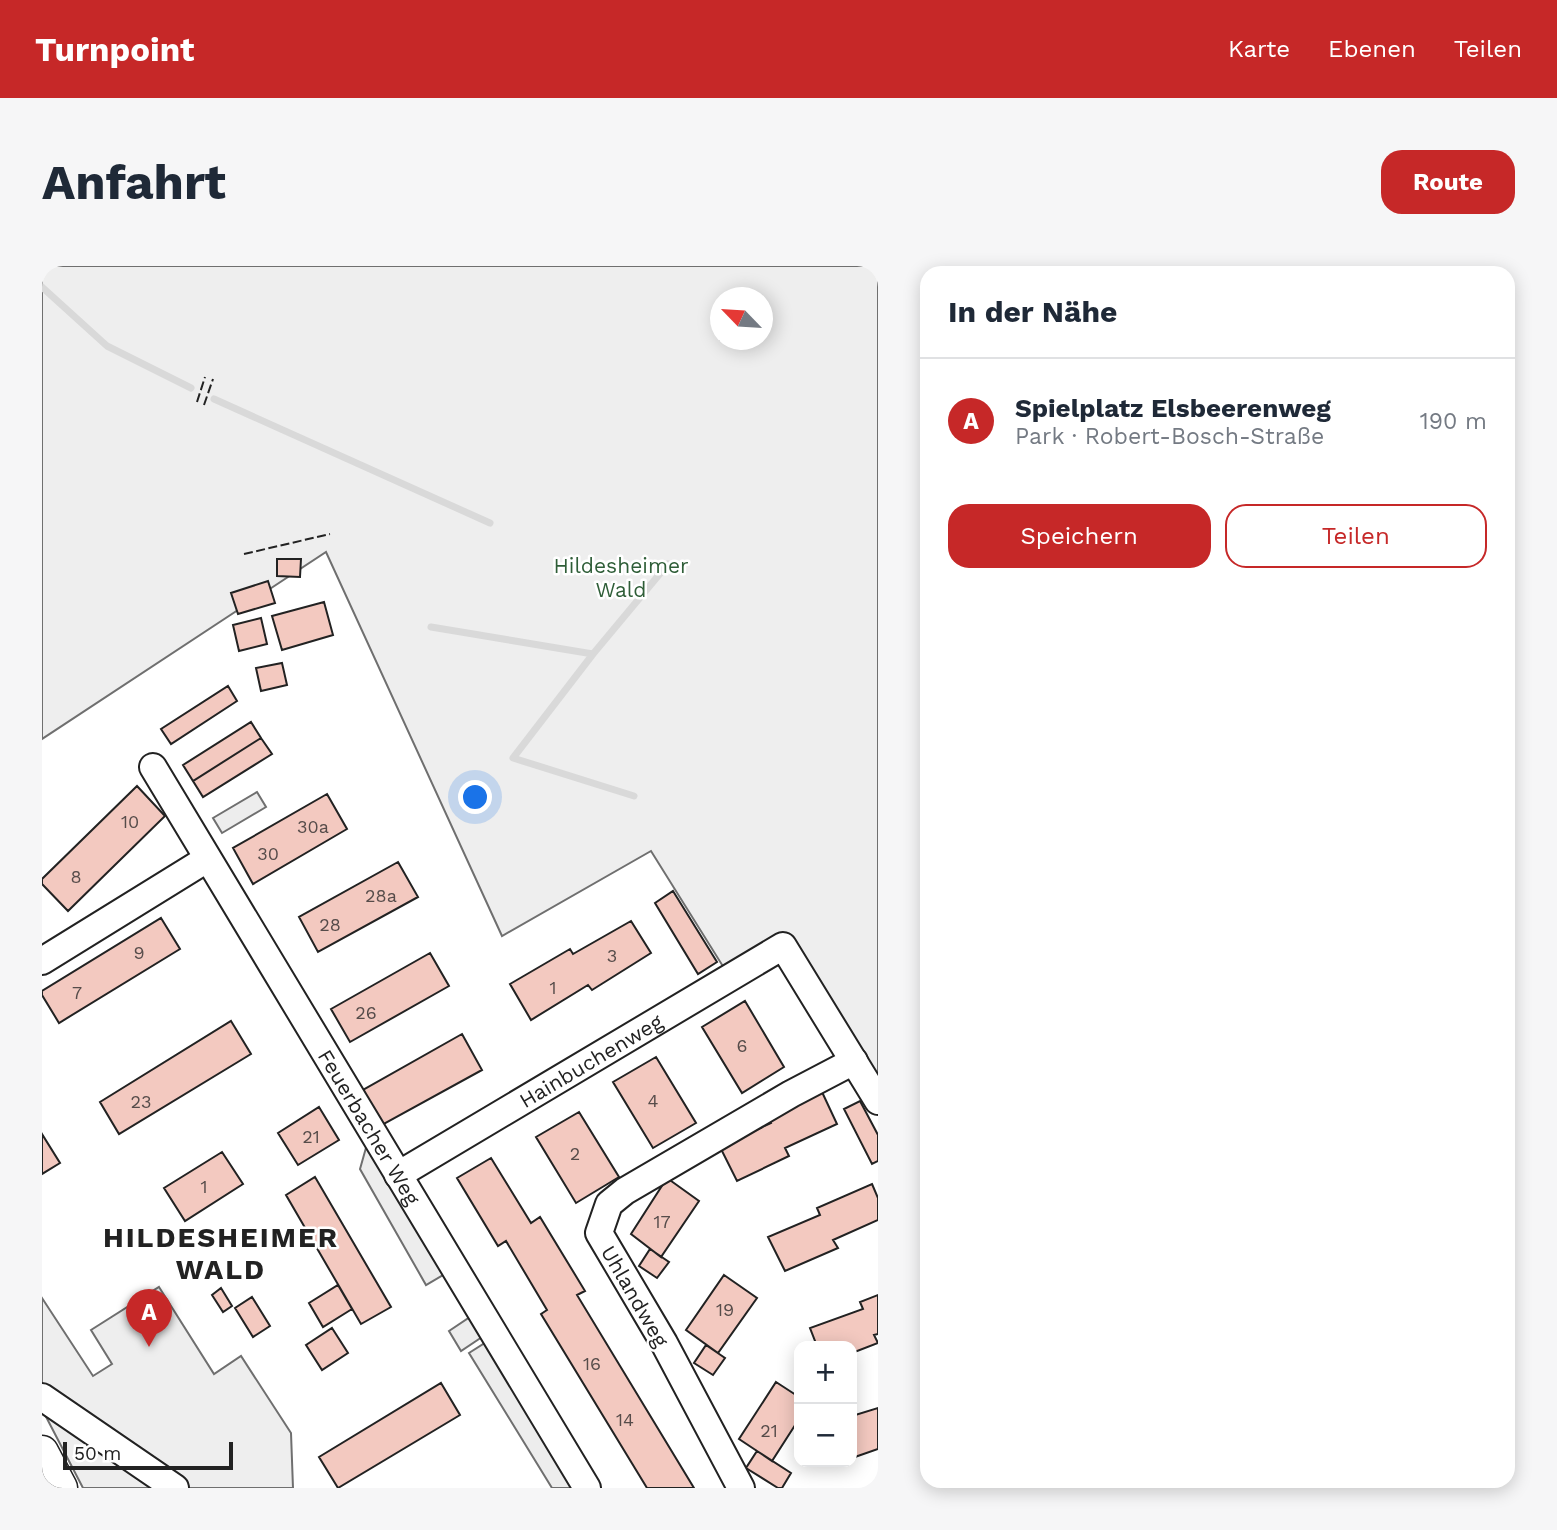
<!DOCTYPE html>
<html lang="de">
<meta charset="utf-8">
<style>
body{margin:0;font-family:"Work Sans",sans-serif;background:#f6f6f7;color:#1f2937}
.controls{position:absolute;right:21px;bottom:21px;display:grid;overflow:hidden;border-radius:14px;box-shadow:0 4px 18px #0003}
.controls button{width:63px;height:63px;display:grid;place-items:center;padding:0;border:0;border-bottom:2px solid #e0e1e3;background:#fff;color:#1f2937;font:35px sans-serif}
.compass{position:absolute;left:668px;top:21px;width:63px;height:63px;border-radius:50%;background:#fff;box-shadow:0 4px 18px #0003;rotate:295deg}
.scale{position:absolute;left:21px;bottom:18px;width:170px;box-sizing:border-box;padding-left:7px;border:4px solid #222;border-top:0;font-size:19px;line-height:24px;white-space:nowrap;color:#222;-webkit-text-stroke:5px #fff;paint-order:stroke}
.you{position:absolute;left:434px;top:532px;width:24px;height:24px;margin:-18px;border:5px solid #fff;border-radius:50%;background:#1a73e8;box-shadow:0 0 0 10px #1a73e833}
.badge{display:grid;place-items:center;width:46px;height:46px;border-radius:50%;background:#c62828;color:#fff;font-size:23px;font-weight:700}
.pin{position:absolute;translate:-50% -58px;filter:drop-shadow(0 2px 4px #0008)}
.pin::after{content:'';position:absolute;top:37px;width:24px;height:21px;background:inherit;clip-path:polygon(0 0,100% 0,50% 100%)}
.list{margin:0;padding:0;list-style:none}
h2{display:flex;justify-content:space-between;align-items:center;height:91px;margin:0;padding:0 28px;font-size:30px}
h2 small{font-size:23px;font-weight:400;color:#747a83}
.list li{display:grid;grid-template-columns:46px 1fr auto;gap:21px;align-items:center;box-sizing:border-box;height:126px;padding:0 28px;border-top:2px solid #e0e1e3}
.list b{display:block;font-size:26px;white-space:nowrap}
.list p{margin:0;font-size:23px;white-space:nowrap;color:#747a83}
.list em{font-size:23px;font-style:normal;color:#747a83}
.actions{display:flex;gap:14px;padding:21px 28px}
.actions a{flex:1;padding:16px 0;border:2px solid #c62828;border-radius:21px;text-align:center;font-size:24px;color:#c62828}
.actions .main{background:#c62828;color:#fff}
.map{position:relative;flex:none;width:836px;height:1222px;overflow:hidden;border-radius:21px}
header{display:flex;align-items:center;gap:42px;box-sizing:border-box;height:98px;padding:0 35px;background:#c62828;color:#fff}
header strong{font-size:33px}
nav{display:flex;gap:38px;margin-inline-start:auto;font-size:24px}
.intro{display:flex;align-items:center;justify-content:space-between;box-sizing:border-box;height:168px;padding:0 42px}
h1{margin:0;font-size:49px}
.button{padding:18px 32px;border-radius:21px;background:#c62828;color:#fff;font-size:24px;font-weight:700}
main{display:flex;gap:42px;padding:0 42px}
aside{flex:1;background:#fff;border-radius:21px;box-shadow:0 4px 18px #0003}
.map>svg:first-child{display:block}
.green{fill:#eee;stroke:#6f6f6f;stroke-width:2;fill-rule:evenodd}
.parking{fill:#ededed;stroke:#6f6f6f;stroke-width:2}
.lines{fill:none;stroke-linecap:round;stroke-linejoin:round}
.stream{stroke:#d9d9d9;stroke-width:7}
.building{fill:#f3c9c0;stroke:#222;stroke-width:2}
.minor-casing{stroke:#222;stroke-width:30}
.major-casing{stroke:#222;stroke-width:35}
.minor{stroke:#fff;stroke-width:26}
.major{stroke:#fff;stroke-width:32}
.fence{stroke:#222;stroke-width:2;stroke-dasharray:9 3.5;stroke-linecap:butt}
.labels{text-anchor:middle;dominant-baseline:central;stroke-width:5;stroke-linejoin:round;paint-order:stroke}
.number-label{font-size:18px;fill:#564c4a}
.park-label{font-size:21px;fill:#2f5e38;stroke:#fff}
.street-label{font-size:21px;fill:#222;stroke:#fff}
.district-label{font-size:28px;font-weight:bold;letter-spacing:2px;fill:#222;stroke:#fff}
</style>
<header>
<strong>Turnpoint</strong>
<nav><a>Karte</a><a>Ebenen</a><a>Teilen</a></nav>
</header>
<div class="intro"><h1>Anfahrt</h1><a class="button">Route</a></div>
<main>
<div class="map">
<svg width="836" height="1222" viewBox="0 0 836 1222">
<rect width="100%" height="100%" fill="#fff"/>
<!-- green -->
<path class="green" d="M0 0H836V827L742 678 687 710 609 585 460 670 284 286 0 473ZM678 32H720V74H678Z
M117 1021 172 1108 199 1090 249 1167 251 1222H41L0 1143V1032L51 1110 70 1098 49 1064Z"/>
<!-- parking -->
<path class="parking" d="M215 526 224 541 180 567 171 552Z
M329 864 413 1002 384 1019 318 903Z
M428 1051 440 1071 419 1085 407 1065Z
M446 1075 536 1222H510L427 1087Z"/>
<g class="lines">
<!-- stream -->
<path class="stream" d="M0 21 65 80 149 122
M172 133 448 257
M389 361 551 388 626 298
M551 388 471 492 592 530"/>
</g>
<!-- building -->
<path class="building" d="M235 293H259L258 311 235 310Z
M226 315 233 337 196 348 189 327Z
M282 336 291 369 240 384 230 350Z
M219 352 225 378 197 385 191 359Z
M240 397 245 419 219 425 214 402Z
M186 420 195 435 129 478 119 463Z
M209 456 219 472 151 515 141 499Z
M219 472 230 488 161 531 151 515Z
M95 520 123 550 26 645 0 618V613Z
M285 528 305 563 211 618 191 582Z
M356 596 376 631 276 686 257 651Z
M631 625 675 696 656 708 613 637Z
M119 652 138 683 17 757 0 729V725Z
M589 655 609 687 550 724 546 719 489 754 468 718 528 683 531 688Z
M388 687 407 720 308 776 289 743Z
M703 735 742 801 700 827 660 761Z
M189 755 209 788 77 868 58 836Z
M420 768 440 804 340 859 321 824Z
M614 791 654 857 611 882 571 816Z
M780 826 795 858 743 882 747 890 695 915 678 881 729 857 726 850Z
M818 835 836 869V895L830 898 802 843Z
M277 841 297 874 256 899 236 867Z
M537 846 577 911 534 937 494 871Z
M0 868 18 897 0 908Z
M180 886 201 918 143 955 122 922Z
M449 892 489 957 498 951 543 1025 535 1029 652 1222H605L499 1048 505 1044 464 975 456 980 415 912Z
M273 911 349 1041 319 1058 244 929Z
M625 912 657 935 619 991 589 968Z
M830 918 836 932V954L791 974 796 982 743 1005 726 971 778 949 775 942Z
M608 983 627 996 615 1012 597 1000Z
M682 1009 715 1032 676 1087 644 1064Z
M296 1019 310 1043 281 1061 267 1037Z
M179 1022 190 1040 181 1046 170 1029Z
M836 1029V1068L832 1069 836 1077 810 1087V1080H775L768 1062 821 1043 818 1036Z
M210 1031 228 1060 211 1071 193 1042Z
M290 1062 306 1087 280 1104 264 1079Z
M664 1079 683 1092 671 1109 652 1097Z
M734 1116 757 1131V1153L730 1195 697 1173Z
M399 1117 418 1149 296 1222 277 1191Z
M836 1142V1183L810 1192V1150Z
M715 1185 749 1207 740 1222H736L704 1202Z"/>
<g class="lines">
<defs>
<g id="minor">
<path id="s1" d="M111 501 545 1222"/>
<path d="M0 695 165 593"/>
<path id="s2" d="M356 909 741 680 836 835"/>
<path d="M0 1131 133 1222"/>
<path d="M699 1222 622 1077 557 967 567 938 583 925 749 828 812 795"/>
</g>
<path id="major" d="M0 1186 19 1222"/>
</defs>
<!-- minor casing -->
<use href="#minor" class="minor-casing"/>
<!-- major casing -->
<use href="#major" class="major-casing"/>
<!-- minor -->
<use href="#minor" class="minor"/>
<!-- major -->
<use href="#major" class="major"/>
<!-- fence -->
<path class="fence" d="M155 136 163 111
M162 139 171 113
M202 288 288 268"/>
</g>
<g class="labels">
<!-- number labels -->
<g class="number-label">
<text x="88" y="555">10</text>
<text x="271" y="560">30a</text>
<text x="226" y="587">30</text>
<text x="34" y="610">8</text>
<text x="339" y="629">28a</text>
<text x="288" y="658">28</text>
<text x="97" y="686">9</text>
<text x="570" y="689">3</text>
<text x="511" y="721">1</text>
<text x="35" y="726">7</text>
<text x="324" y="746">26</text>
<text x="700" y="779">6</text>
<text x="611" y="834">4</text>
<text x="99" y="835">23</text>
<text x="269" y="870">21</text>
<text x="533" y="887">2</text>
<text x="162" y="920">1</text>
<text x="620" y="955">17</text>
<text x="683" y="1043">19</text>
<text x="550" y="1097">16</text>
<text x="583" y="1153">14</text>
<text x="727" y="1164">21</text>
</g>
<!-- park labels -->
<g class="park-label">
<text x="579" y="299">Hildesheimer<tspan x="579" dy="24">Wald</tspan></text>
</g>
<!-- street labels -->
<g class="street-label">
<text stroke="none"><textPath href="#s2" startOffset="224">Hainbuchenweg</textPath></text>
<text stroke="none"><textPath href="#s1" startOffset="420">Feuerbacher Weg</textPath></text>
<text transform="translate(593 1030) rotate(60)">Uhlandweg</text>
</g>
<!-- district labels -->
<g class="district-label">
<text x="179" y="971">HILDESHEIMER<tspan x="179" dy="32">WALD</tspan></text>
</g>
</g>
</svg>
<div class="controls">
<button>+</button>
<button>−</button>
</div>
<svg class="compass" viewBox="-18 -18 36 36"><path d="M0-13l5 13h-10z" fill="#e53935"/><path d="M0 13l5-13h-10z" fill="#747a83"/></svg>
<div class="scale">50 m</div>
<div class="you"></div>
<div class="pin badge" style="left:107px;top:1081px">A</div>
</div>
<aside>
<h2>In der Nähe<small></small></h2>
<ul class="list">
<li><span class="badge">A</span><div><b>Spielplatz Elsbeerenweg</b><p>Park · Robert-Bosch-Straße</p></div><em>190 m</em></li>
</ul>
<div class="actions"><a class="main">Speichern</a><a>Teilen</a></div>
</aside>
</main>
